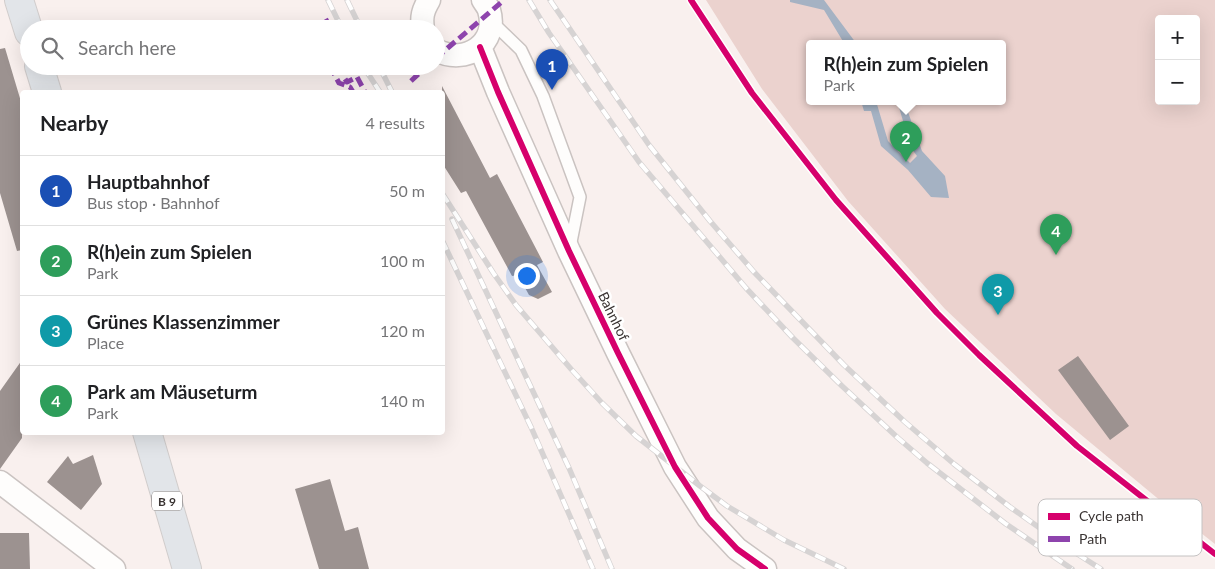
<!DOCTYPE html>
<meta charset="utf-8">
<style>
body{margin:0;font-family:Lato,sans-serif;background:#f6f6f6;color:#202124}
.controls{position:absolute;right:15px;top:15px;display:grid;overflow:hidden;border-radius:5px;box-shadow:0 5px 20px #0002}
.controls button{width:45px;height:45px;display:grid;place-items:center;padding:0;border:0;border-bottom:1px solid #e0e0e0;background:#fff;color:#202124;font:25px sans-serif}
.you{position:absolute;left:526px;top:275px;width:18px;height:18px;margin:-12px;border:4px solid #fff;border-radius:50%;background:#1a73e8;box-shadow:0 0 0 8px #1a73e833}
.badge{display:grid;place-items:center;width:32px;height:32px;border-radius:50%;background:#ea580c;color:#fff;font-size:16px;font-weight:700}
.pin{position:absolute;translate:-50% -41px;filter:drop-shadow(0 1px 2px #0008)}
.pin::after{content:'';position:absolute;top:26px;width:18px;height:15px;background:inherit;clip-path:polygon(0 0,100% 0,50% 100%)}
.popup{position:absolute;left:806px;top:40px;width:200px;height:65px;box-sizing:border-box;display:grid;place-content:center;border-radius:5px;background:#fff;filter:drop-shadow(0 1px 4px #0005);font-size:16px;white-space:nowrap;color:#757577}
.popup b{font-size:19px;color:#202124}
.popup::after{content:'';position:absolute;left:50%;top:100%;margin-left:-10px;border:10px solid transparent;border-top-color:#fff}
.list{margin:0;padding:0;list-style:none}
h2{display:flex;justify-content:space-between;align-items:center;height:65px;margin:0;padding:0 20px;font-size:21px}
h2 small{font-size:16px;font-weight:400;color:#757577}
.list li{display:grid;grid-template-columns:32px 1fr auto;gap:15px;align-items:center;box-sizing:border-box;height:70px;padding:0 20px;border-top:1px solid #e0e0e0}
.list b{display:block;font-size:19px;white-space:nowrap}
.list p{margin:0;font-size:16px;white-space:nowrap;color:#757577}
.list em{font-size:16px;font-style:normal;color:#757577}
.icon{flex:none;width:28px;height:28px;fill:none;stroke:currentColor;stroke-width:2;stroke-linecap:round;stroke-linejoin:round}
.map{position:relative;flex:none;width:1215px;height:569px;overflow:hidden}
.search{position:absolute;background:#fff;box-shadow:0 5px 20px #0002;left:20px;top:20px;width:425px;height:55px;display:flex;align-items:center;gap:12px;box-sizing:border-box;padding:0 18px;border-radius:28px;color:#757577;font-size:19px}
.panel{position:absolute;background:#fff;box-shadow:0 5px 20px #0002;left:20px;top:90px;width:425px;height:345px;border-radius:5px}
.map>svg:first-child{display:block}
.green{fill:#ebd2ce;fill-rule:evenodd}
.water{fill:#a5b2c3}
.building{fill:#9c9290}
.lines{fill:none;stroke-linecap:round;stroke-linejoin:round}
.service-casing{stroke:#cac3c1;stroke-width:14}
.minor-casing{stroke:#cac3c1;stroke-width:25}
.primary-casing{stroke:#d1cdcc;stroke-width:30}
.service{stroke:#fefdfc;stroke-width:11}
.minor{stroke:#fefdfc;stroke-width:22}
.primary{stroke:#e2e5e9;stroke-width:28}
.rail-casing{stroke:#d6d3d3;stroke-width:5.5}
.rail{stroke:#fff;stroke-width:4;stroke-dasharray:11;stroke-linecap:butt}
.quiet{stroke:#8e44ad;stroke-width:5;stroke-dasharray:10 5;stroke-linecap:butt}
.cycleway-casing{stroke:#fff;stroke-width:9}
.cycleway{stroke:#d6006c;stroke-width:6}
.labels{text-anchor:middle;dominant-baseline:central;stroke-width:5;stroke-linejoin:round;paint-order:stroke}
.shield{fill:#fff;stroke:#757170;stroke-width:1}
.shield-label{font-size:12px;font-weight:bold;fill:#3a3433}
.street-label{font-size:14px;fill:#3a3433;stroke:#fff}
.key{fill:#fff;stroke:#c4c2c2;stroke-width:1}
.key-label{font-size:14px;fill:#3a3433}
</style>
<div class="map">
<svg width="1215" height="569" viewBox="0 0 1215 569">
<rect width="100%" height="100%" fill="#f9f0ee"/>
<!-- green -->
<path class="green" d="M706 0H1215V544L1168 507 1056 414 945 309 848 201 762 89ZM1159 19H1196V101H1159ZM810 43H1002V101H810Z"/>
<!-- water -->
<path class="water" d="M790 0H824L856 43H844L824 10 790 2Z
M861 101H876L888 141 910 163 917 156 911 148 898 104 895 101H904L922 151 945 176 949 198 931 197 908 170 881 146 871 111H864Z"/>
<!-- building -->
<path class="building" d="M5 48 22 105V250L17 251 0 193V49Z
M442 86 490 178 497 174 543 262 537 265 552 292 538 299 529 295 518 275 512 276 466 191 461 193 442 163Z
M1078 356 1129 426 1110 440 1058 370Z
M22 360V438L0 469V391Z
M93 455 102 484 81 510 47 482 68 456 73 464Z
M330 479 345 531 358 527 369 569H319L295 489Z
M0 533H29L30 569H0Z"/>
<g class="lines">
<defs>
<path id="service" d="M491 21 521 50 543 96 580 197 570 247"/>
<path id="minor" d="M423 29C421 17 423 10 429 0
M480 47 498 92 569 251 618 353 675 467 708 518 737 549 765 569
M436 50C466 66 499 43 489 10 488 7 485 3 483 0
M0 482 114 569"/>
<path id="primary" d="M19 0 29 32
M39 66 47 92
M147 432 187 569"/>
</defs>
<!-- service casing -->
<use href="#service" class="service-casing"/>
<!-- minor casing -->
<use href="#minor" class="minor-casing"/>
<!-- primary casing -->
<use href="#primary" class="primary-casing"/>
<!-- service -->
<use href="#service" class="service"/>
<!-- minor -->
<use href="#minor" class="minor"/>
<!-- primary -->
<use href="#primary" class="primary"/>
<defs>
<path id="rail" d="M328 0 342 29
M347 0 361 29
M529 0 549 33 639 162 746 288 793 338 842 386 898 438 927 463 1006 524 1072 569
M550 0 649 145 710 221 754 272 844 365 905 422 954 464 1010 507 1068 548 1101 569
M363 66 380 92
M379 66 392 92
M442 193 494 274 516 305 571 369 602 403 636 436 700 486 727 506 784 540 844 569
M452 219 569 468 612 569
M442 240 531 427 593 569"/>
</defs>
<!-- rail casing -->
<use href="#rail" class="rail-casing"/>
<!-- rail -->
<use href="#rail" class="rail"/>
<!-- quiet -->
<path class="quiet" d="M312 29 329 20
M436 58 504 0
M330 66 339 83 350 87 353 92
M345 79 347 82 357 77 365 92
M411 81 427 66"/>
<defs>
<path id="cycleway" d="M691 0 752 93 836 200 937 313 979 355 1077 446 1215 554
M480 47 498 92 569 251 618 353 675 467 708 518 737 549 765 569"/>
</defs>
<!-- cycleway casing -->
<use href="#cycleway" class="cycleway-casing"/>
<!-- cycleway -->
<use href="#cycleway" class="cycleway"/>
</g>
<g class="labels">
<!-- shield labels -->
<rect class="shield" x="152" y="491.5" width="30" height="19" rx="4"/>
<g class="shield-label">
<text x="167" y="501">B 9</text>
</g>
<!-- street labels -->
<g class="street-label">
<text transform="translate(614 316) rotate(64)">Bahnhof</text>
</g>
</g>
<!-- legend -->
<rect x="1038" y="499" width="164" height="57" rx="8" class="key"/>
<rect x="1048" y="513" width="22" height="7" fill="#d6006c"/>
<rect x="1048" y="536" width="22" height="6" fill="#8e44ad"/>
<g class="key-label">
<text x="1079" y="521">Cycle path</text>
<text x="1079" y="544">Path</text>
</g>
</svg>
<div class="controls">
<button>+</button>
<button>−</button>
</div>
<div class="you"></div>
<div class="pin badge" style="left:552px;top:90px;background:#1a4fb4">1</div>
<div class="pin badge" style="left:906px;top:162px;background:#2e9e5b">2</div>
<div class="popup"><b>R(h)ein zum Spielen</b>Park</div>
<div class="pin badge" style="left:998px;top:315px;background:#0f9aa8">3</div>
<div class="pin badge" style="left:1056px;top:255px;background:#2e9e5b">4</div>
<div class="search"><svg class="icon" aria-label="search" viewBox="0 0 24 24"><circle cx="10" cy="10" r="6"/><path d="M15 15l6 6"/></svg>Search here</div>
<section class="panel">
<h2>Nearby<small>4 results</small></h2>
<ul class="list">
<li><span class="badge" style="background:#1a4fb4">1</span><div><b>Hauptbahnhof</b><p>Bus stop · Bahnhof</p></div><em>50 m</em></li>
<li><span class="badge" style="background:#2e9e5b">2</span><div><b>R(h)ein zum Spielen</b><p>Park</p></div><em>100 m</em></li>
<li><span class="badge" style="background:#0f9aa8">3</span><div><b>Grünes Klassenzimmer</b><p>Place</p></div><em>120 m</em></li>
<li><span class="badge" style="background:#2e9e5b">4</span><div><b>Park am Mäuseturm</b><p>Park</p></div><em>140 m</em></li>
</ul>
</section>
</div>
